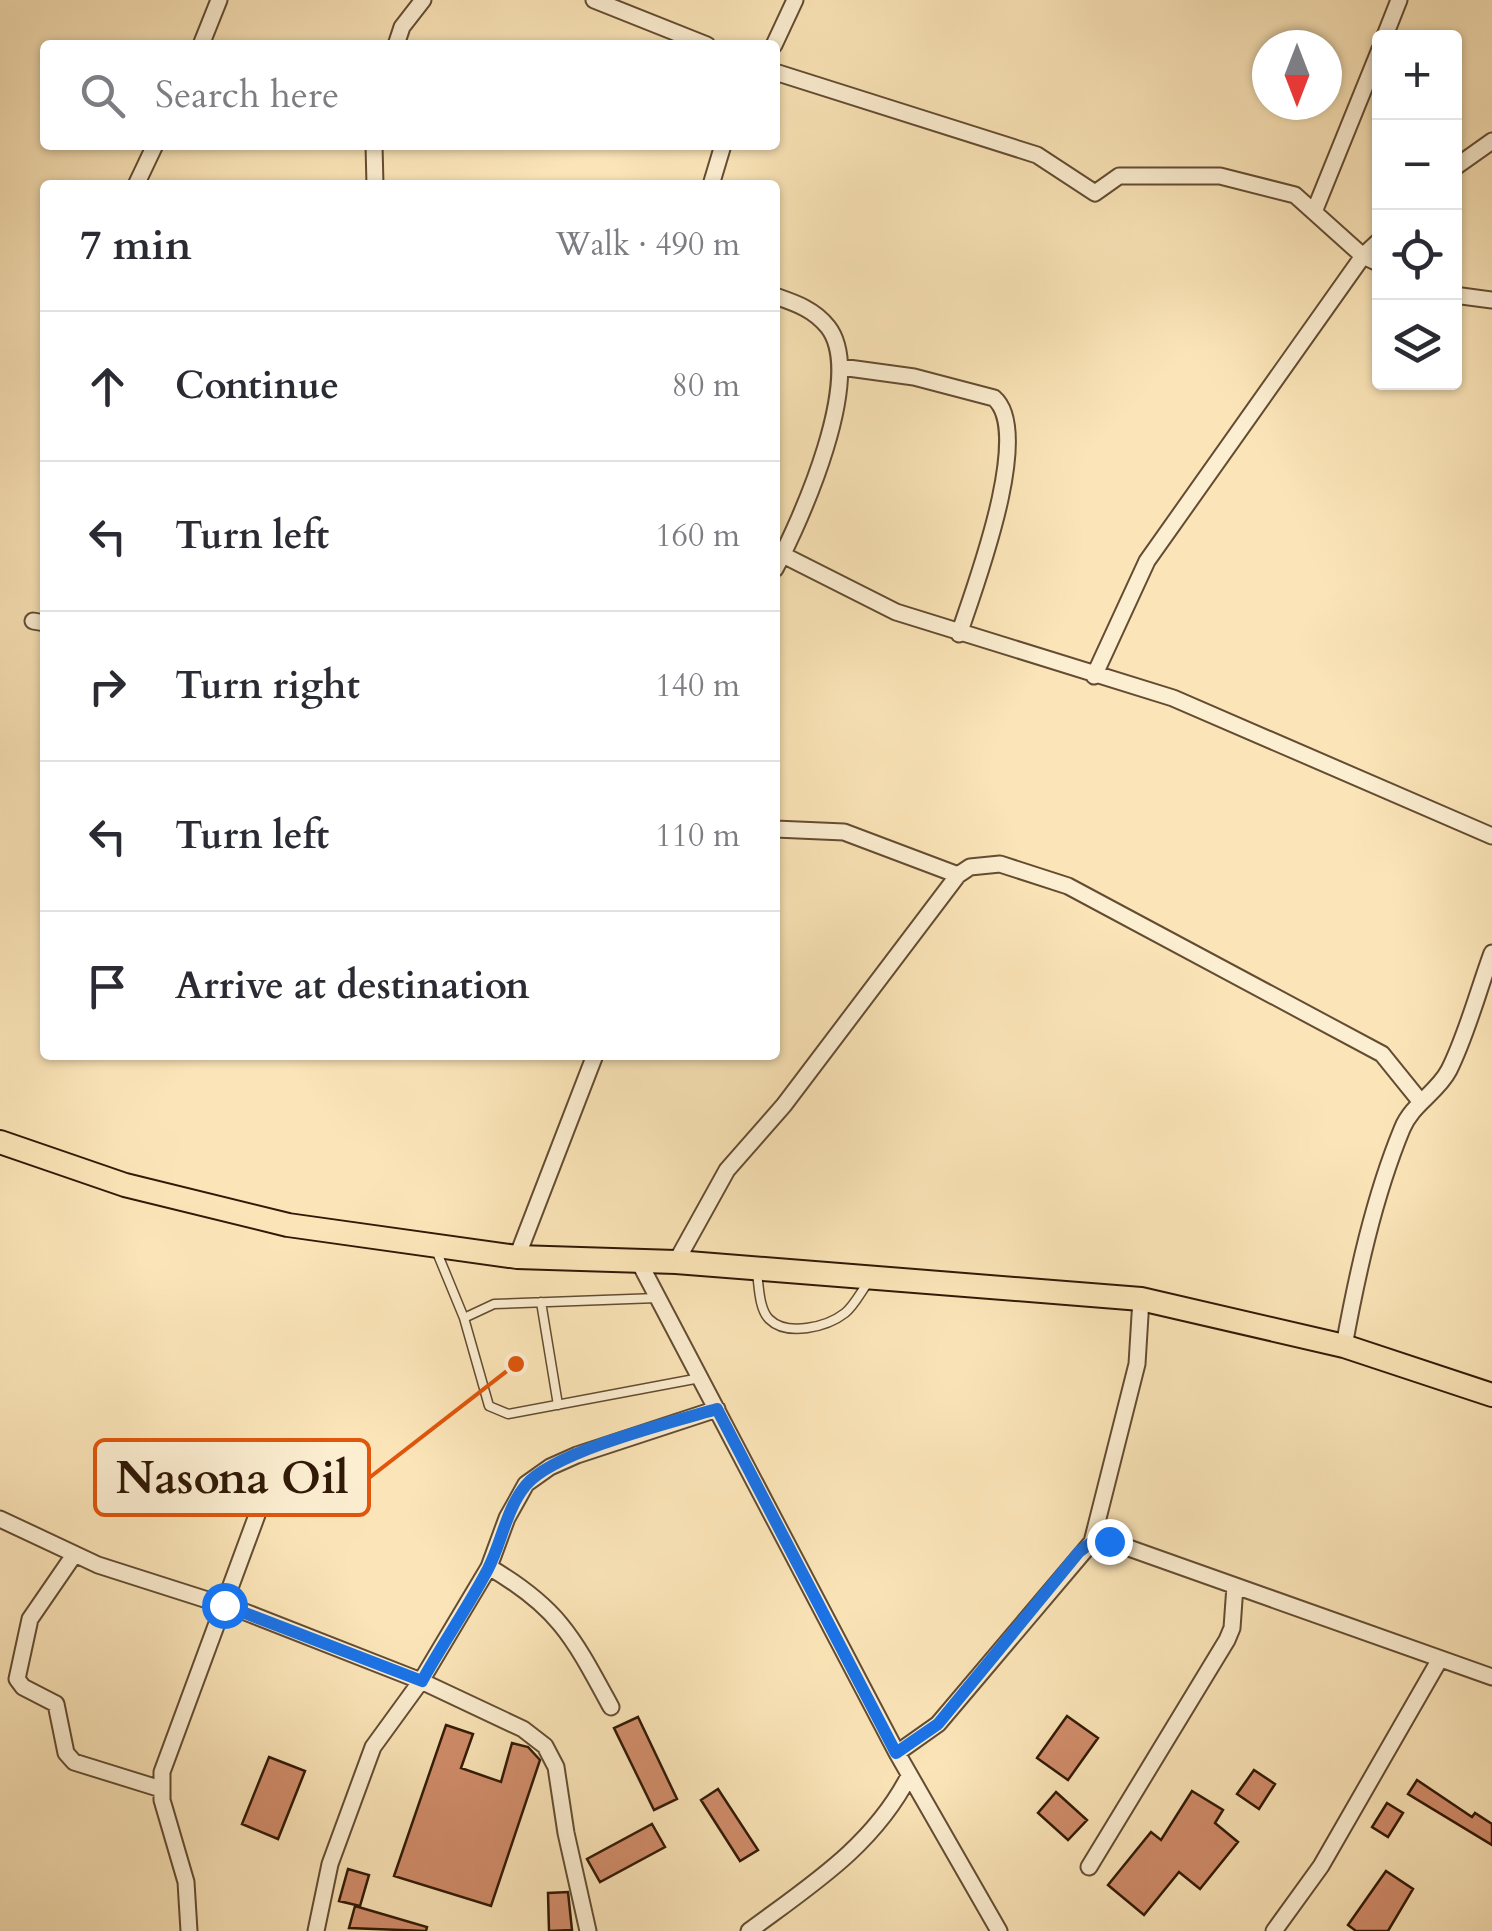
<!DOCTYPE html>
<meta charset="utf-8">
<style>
body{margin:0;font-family:Cardo,serif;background:#f2f2f3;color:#2b2b33}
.controls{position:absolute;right:30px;top:30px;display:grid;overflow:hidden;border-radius:10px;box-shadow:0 2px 8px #0004}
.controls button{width:90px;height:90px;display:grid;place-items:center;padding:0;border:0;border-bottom:2px solid #e1e1e2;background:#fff;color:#2b2b33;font:50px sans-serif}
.compass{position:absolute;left:1252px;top:30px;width:90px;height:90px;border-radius:50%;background:#fff;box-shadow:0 2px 8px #0004;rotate:180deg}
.stop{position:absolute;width:30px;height:30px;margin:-22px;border:8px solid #1a73e8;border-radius:50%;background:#fff}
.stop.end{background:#1a73e8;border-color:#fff;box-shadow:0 2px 10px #0008}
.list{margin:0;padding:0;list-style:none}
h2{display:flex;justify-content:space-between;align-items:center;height:130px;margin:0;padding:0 40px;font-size:42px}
h2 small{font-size:32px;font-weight:400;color:#7c7c81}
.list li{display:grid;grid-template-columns:65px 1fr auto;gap:30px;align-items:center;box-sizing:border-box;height:150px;padding:0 40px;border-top:2px solid #e1e1e2}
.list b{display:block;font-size:38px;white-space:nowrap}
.list em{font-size:32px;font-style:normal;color:#7c7c81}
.icon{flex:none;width:55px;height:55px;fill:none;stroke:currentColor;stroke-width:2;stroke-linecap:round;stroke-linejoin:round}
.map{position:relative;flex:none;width:1492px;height:1931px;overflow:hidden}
.search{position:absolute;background:#fff;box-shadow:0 2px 8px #0004;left:40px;top:40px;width:740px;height:110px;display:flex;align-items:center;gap:25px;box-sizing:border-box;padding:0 35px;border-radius:10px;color:#7c7c81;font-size:38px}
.panel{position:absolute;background:#fff;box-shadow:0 2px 8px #0004;left:40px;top:180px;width:740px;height:880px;border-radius:10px}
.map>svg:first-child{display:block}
.building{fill:#d28d6b;stroke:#301906;stroke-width:2.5}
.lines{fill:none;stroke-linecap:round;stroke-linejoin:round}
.lane-casing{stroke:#634c32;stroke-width:11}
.street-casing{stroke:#634c32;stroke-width:19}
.primary-casing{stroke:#301906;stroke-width:26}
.lane{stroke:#fceed1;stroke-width:8}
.street{stroke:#fceed1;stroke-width:15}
.primary{stroke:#fbe5b8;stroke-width:22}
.route{stroke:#1a73e8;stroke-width:12}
.leader{fill:none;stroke:#df560c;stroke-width:4}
.callout-dot{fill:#df560c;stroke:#fceed1;stroke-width:4}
.callout{fill:#fceed1;stroke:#df560c;stroke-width:4}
.callout-label{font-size:45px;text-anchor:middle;font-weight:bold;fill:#301906}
</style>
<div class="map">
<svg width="1492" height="1931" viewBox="0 0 1492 1931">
<rect width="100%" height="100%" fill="#fbe5b8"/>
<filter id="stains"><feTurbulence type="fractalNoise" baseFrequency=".002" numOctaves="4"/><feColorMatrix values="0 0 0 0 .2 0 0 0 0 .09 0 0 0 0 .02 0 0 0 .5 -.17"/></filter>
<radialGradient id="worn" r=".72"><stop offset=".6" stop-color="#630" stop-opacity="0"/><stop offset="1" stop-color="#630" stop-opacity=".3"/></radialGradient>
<!-- building -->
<path class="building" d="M1067 1716 1098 1738 1068 1780 1037 1758Z
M638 1717 677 1799 654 1810 614 1728Z
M446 1725 473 1734 461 1768 501 1782 512 1743 528 1747 540 1760 491 1906 394 1876Z
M269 1757 305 1771 278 1839 242 1824Z
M1254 1770 1275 1784 1259 1809 1237 1794Z
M1417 1780 1472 1817 1475 1813 1492 1824V1845L1408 1794Z
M718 1789 758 1850 740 1861 701 1800Z
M1192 1791 1223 1810 1215 1823 1238 1842 1200 1889 1179 1872 1144 1915 1108 1885 1151 1832 1161 1840Z
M1056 1792 1087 1820 1068 1840 1038 1813Z
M1387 1803 1403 1813 1388 1837 1372 1827Z
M652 1824 665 1847 600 1882 587 1859Z
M348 1869 369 1875 360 1906 339 1901Z
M1386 1871 1413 1889 1388 1931H1356L1348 1925Z
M568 1892 572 1930 549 1931 548 1893Z
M355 1906 427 1927 426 1931 349 1928Z"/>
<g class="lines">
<defs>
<path id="lane" d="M436 1250 464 1318 494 1304 657 1298
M757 1273C759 1286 759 1309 769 1319 787 1337 827 1327 845 1313 854 1306 862 1290 869 1281
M541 1302 558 1405
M464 1318 489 1406 508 1414 700 1378"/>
<path id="street" d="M594 0 707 45
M1384 38 1399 0
M201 45 219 0
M396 45 402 27 423 0
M774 45 795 0
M775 72 1037 155 1095 193 1119 176H1220L1295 195 1363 256 1380 264
M374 145 375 185
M1454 168 1492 141
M136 185 155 145
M711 185 723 145
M1314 212 1380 49
M1454 295 1492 300
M775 296C795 303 814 309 828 327 866 376 801 520 775 569
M841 367 914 377 994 398C1034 432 974 589 959 634
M783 555 896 612 1173 698 1492 836
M33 621 45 623
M1094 676 1147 561 1363 256 1380 240
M775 829 844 832 958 875
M517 1257 595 1055
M638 1260 897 1753 999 1931
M676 1262 727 1170 784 1105 958 875 970 867 1000 864 1068 886 1382 1054 1420 1101
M1344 1346C1357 1275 1374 1197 1402 1129 1412 1104 1437 1093 1449 1070 1467 1034 1478 991 1492 953
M0 1519 98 1565 245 1612 421 1681 523 1729 545 1746 556 1767 566 1833 588 1931
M1092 1542 1137 1364 1141 1299
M74 1555 30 1619 17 1679 23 1687 56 1704 66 1753 74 1762 161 1789
M489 1567C559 1608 573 1637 611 1707
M897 1753 938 1724 1092 1542 1109 1541 1492 1677
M1089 1867 1227 1640 1232 1628 1235 1586
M189 1931 186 1882 162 1800V1772L257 1515
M316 1931 330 1864 373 1747 421 1681 489 1567 507 1518 526 1484 550 1467 577 1455 717 1409
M749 1931C811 1885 873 1846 909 1776
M1274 1931 1321 1866 1440 1659"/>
<path id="primary" d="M0 1142 125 1185 288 1225 517 1257 676 1262 1141 1299 1344 1346 1492 1395"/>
</defs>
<!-- lane casing -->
<use href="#lane" class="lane-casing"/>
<!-- street casing -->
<use href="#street" class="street-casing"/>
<!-- primary casing -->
<use href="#primary" class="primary-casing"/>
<!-- lane -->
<use href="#lane" class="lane"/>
<!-- street -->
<use href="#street" class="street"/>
<!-- primary -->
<use href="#primary" class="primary"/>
</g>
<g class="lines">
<!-- route -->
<path class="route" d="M224 1605 422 1681C443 1643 468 1607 488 1569 502 1542 506 1509 526 1485 555 1451 672 1422 717 1409L896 1753 938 1724 1079 1552 1092 1542 1109 1541"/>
</g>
<!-- callouts -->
<path class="leader" d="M516 1364L369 1478"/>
<circle class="callout-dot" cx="516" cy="1364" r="10"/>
<rect class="callout" x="95" y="1440" width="274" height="75" rx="10"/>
<g class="callout-label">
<text x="232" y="1493">Nasona Oil</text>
</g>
<rect width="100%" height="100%" filter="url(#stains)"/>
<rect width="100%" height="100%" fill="url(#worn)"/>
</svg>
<div class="controls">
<button>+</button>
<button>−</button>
<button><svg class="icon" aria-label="locate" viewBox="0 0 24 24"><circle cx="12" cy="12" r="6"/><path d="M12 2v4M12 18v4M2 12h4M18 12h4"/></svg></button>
<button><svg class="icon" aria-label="layers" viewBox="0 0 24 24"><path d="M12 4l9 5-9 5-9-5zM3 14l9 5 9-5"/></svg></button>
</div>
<svg class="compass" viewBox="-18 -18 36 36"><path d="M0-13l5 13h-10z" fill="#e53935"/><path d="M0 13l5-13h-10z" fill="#7c7c81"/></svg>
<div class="stop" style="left:224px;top:1605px"></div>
<div class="stop end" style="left:1109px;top:1541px"></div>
<div class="search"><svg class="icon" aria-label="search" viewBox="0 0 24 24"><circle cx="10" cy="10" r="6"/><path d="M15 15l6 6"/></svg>Search here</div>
<section class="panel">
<h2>7 min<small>Walk · 490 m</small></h2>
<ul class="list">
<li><svg class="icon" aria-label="ahead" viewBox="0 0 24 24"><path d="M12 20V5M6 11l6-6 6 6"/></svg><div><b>Continue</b></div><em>80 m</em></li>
<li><svg class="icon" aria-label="left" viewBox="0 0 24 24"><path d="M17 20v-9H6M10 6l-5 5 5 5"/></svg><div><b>Turn left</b></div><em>160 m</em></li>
<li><svg class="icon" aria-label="right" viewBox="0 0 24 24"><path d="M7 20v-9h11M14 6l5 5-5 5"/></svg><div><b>Turn right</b></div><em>140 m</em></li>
<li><svg class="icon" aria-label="left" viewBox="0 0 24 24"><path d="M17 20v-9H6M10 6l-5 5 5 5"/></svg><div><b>Turn left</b></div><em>110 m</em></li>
<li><svg class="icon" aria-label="arrive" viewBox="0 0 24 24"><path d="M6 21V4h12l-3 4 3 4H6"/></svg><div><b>Arrive at destination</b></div></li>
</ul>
</section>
</div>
